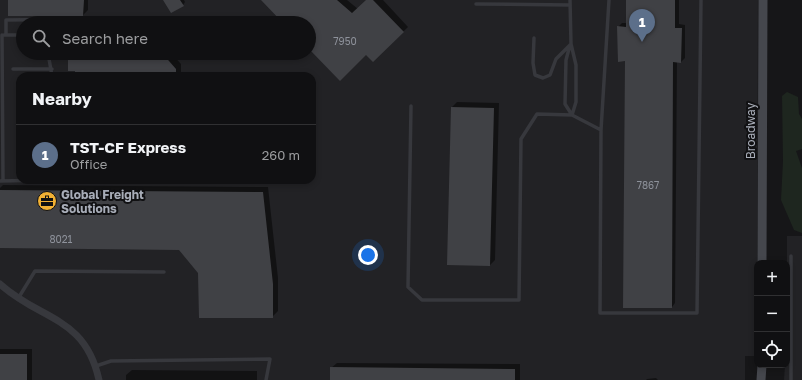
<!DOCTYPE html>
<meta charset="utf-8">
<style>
body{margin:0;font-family:"Golos Text",sans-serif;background:#1e1e20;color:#f1f3f6}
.controls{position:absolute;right:12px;bottom:12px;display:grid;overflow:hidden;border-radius:8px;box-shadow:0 2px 6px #0003}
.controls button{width:36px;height:36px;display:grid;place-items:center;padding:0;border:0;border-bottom:1px solid #303032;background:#101012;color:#f1f3f6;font:20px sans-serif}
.you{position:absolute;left:368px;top:255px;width:14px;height:14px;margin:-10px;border:3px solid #fff;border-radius:50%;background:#1a73e8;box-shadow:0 0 0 6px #1a73e833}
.badge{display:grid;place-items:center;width:26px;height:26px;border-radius:50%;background:#f2b134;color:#fff;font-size:13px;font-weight:700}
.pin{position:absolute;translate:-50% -33px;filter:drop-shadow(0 1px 2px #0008)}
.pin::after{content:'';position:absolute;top:21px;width:14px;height:12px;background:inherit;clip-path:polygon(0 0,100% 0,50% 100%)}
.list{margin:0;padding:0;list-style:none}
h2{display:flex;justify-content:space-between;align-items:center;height:52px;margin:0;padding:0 16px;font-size:17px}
h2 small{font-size:13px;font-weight:400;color:#9c9d9f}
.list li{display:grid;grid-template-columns:26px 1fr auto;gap:12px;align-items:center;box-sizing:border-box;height:60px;padding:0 16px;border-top:1px solid #303032}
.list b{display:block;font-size:15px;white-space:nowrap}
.list p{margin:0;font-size:13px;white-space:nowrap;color:#9c9d9f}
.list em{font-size:13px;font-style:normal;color:#9c9d9f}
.icon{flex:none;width:22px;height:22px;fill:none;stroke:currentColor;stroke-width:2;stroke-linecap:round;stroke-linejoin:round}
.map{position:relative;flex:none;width:802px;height:380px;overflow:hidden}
.search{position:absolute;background:#101012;box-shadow:0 2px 6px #0003;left:16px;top:16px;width:300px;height:44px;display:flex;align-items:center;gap:10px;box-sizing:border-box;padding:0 14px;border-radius:22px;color:#9c9d9f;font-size:15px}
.panel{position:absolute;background:#101012;box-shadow:0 2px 6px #0003;left:16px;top:72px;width:300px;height:112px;border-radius:12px}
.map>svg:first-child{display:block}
.built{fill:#222225;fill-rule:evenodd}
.green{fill:#1e261f}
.shadow{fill:#0007}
.building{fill:#404145}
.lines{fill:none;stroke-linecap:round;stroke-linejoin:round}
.lane{stroke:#37383d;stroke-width:3.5}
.street{stroke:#37383d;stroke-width:7}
.secondary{stroke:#45474d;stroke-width:9}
.labels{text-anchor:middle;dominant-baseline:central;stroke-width:4;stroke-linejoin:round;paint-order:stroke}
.number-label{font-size:10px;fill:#8e929b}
.street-label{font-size:12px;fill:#a8adb8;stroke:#111113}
.poi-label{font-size:12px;font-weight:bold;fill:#a8adb8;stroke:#111113;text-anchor:start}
</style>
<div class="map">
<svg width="802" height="380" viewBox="0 0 802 380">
<rect width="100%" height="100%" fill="#161618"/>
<!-- built -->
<path class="built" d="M0 0H758L757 356H745V380H0ZM23 23H309V53H23ZM20 76H312V180H20Z
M787 236H802V380H784L785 365H787Z"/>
<!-- green -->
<path class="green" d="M787 92 798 97 799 114 802 119V149L796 151 802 168V233L794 230 781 200 783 161 782 96Z"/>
<!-- shadow -->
<path class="shadow" d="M9 0H88V10L83 15Z
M164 0H184L185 2 183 5Z
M262 0H347L358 9 367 0H383L408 27 373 61 366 54 309 48V23H285Z
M627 0H679V24L685 25V58L681 62 677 61 675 303 672 307 626 60 618 27 622 23H627Z
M88 17V22L145 23H69L75 18Z
M196 18 200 23H191Z
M69 53H171L181 64V76H76V70Z
M278 72 281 76H274Z
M20 89V155H17V92Z
M457 102 499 103 495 260 490 265 448 264 452 107Z
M3 185 268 187 278 278V311L272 317 199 273 180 249 0 247V188Z
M0 349H32V380H0Z
M337 363 520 364V380H331V368Z
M132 370 257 371V380H126V375Z
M656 378 658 380H646L647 379Z"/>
<!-- building -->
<path class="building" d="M8 0H84L83 16H8Z
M163 0H180L184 6 171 13Z
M261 0H337L352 13 366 0H373L404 32 373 62 366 55 340 81 309 49V23H283Z
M626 0H675V28H682L681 63 673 62 672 308H623L625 61 618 62 617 26 626 27Z
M68 53H162L176 69V76H75V71H68Z
M451 107 494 108 490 266 447 265Z
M0 190 263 192 273 284V318H199L198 273 179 250 0 248Z
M0 354H27V380H0Z
M330 367 515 369V380H330Z"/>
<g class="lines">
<!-- lane -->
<path class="lane" d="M570 0 571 44 576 65V102L572 115
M609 0 601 130 600 313H697L701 0
M476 4 570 5
M2 35 3 181
M4 35H23
M6 35V20L91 19
M534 38 533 63 535 75 543 78 550 75 556 59 571 44
M570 45 566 60 565 104 572 115
M48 53 52 76
M13 69H52
M411 106 408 287 422 300H519L521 139 537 114 572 115 601 130
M0 181 52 180
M52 181 267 180
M791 256V380
M19 297 35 271 164 272
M96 366 111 361 270 359 266 380"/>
<!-- street -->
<path class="street" d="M0 284C41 321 85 316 99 380"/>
<!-- secondary -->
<path class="secondary" d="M762 263 763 0
M761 380 762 365"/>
</g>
<!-- icons -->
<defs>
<symbol id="office-disc" viewBox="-11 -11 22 22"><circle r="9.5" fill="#f2b134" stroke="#111113"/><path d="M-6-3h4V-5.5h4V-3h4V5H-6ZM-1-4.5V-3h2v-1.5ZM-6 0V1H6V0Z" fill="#111"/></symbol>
</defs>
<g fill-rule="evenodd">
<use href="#office-disc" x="36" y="190" width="22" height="22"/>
</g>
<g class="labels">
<!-- number labels -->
<g class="number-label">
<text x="345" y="41">7950</text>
<text x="648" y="185">7867</text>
<text x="61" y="239">8021</text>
</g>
<!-- street labels -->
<g class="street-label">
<text transform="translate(750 131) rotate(-90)">Broadway</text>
</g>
<!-- poi labels -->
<g class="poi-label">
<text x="61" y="194">Global Freight<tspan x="61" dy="14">Solutions</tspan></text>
</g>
</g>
</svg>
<div class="controls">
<button>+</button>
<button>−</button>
<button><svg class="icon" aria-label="locate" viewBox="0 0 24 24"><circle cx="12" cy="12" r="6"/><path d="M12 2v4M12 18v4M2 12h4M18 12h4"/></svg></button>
</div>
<div class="you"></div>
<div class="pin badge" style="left:642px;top:42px;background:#5c6f8a">1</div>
<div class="search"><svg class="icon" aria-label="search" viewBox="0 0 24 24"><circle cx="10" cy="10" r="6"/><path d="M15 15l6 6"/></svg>Search here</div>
<section class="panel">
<h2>Nearby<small></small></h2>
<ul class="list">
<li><span class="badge" style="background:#5c6f8a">1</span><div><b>TST-CF Express</b><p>Office</p></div><em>260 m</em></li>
</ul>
</section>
</div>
